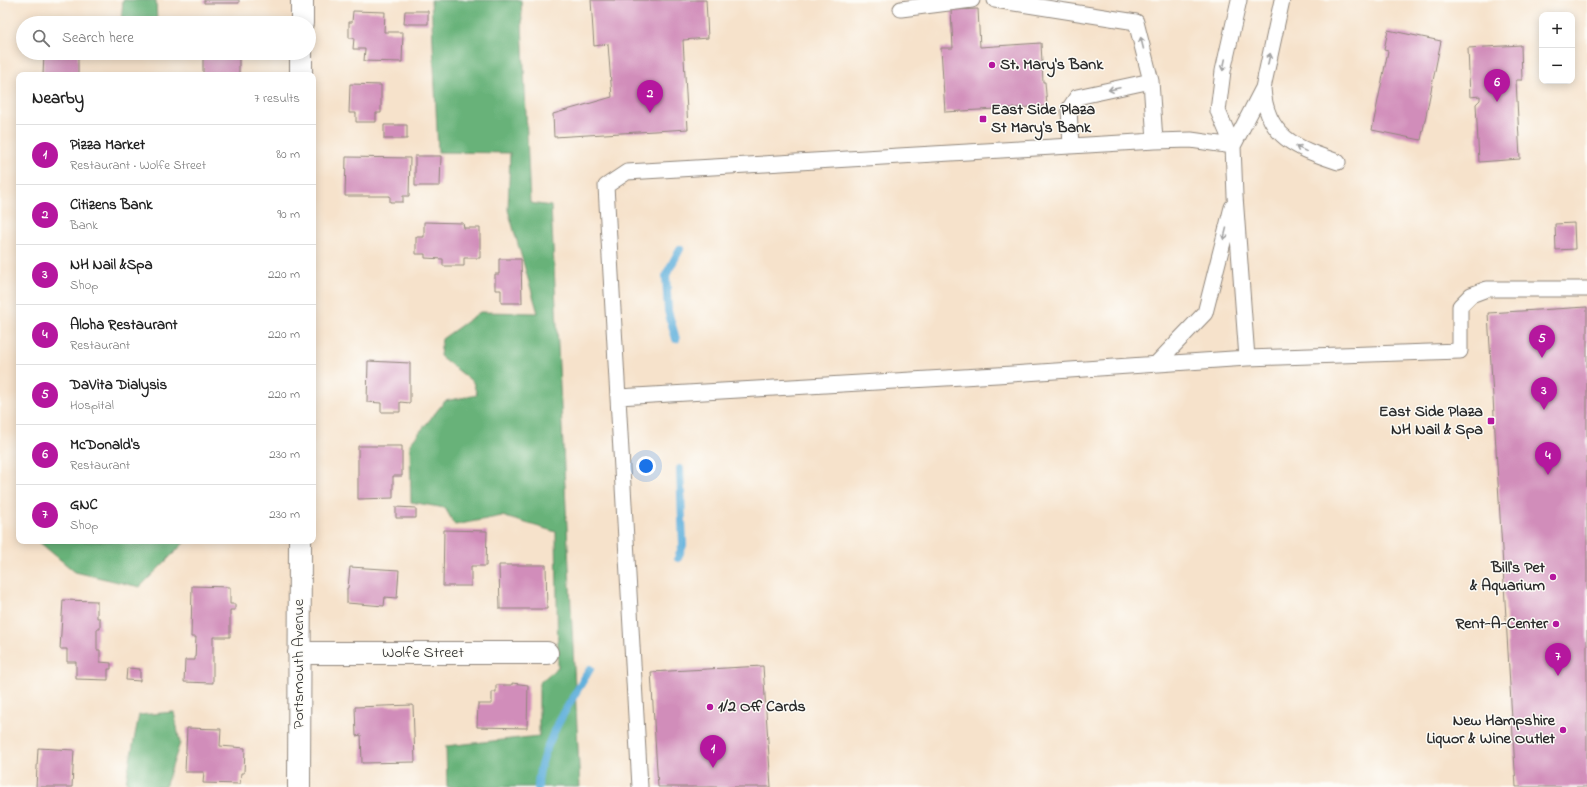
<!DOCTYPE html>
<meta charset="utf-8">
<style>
body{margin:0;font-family:"Indie Flower",sans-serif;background:#f6f6f6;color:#222}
.controls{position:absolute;right:12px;top:12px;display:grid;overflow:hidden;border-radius:8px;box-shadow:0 2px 10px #0003}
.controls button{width:36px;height:36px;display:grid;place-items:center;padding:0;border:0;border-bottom:1px solid #e0e0e0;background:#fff;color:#222;font:20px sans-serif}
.you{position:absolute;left:646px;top:466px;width:14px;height:14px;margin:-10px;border:3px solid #fff;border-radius:50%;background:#1a73e8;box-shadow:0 0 0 6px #1a73e833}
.badge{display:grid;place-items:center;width:26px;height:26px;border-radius:50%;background:#b5179e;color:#fff;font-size:13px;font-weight:700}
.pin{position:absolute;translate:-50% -33px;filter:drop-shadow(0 1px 2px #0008)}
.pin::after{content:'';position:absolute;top:21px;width:14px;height:12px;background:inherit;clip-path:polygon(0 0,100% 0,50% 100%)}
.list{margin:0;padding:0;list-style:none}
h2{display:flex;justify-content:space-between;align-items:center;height:52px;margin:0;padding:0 16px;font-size:17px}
h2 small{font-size:13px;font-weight:400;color:#767676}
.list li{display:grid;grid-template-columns:26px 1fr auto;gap:12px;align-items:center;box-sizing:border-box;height:60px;padding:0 16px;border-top:1px solid #e0e0e0}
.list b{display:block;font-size:15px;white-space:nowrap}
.list p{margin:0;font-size:13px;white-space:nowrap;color:#767676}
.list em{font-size:13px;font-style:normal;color:#767676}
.icon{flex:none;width:22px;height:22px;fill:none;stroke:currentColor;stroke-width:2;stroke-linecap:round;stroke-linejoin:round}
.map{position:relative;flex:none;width:1587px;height:787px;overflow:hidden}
.search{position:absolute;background:#fff;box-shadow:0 2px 10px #0003;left:16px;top:16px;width:300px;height:44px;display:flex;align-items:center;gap:10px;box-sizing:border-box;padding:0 14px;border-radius:22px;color:#767676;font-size:15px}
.panel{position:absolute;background:#fff;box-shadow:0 2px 10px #0003;left:16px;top:72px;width:300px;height:472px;border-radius:8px}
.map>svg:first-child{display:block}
.forest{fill:#68b279;stroke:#4a6e52}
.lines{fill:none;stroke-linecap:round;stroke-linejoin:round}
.stream{stroke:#62b1dc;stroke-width:8}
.building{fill:#d18dba}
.service-casing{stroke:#90867b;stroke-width:17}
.minor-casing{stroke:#90867b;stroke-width:24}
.service{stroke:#fff;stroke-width:15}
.minor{stroke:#fff;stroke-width:22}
.oneway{stroke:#a0a0a0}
.poi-dot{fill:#b5179e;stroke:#fdfcf7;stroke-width:1.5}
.labels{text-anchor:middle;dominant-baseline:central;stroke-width:3;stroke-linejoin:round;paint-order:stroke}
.poi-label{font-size:16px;font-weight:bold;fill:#2b2b2b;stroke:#fdfcf7;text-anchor:end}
.street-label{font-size:16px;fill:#2b2b2b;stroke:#fdfcf7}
</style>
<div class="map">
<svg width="1587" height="787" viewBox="0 0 1587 787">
<rect width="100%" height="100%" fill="#fdfcf7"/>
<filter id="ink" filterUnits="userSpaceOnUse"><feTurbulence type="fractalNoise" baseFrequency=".025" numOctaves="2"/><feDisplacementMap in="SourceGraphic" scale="8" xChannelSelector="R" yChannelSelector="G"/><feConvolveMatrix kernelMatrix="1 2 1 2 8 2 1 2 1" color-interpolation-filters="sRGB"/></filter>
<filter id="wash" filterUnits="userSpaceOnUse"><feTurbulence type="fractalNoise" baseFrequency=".012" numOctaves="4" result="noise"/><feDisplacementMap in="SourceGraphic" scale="16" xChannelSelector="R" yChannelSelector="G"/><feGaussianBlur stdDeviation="0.9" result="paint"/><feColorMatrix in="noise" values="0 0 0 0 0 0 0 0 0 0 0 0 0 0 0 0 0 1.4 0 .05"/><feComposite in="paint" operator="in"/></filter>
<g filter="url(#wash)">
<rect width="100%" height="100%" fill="#f6e2cb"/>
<!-- forest -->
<path class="forest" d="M123 0H156L157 23H121Z
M431 0H521L530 203 551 206 580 787H447L446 746 539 736V683L558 667 556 532 502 516 455 525 445 508 411 502 410 444 445 401 477 395 473 382 440 356 442 339 480 312 538 313 508 210 510 153 438 152Z
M38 541H186L140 587 75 572Z
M174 712 180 743 165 787H130L126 781 139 715Z"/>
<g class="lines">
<!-- stream -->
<path class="stream" d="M676 339 668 311 666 275 680 249
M678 558 683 545 680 469
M538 787C538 750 571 701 590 669"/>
</g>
<g id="blocks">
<!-- building -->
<path class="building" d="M204 0H239V3H204Z
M591 0H706L708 38 683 40 688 129 554 137 553 114 612 97 608 44 594 46Z
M978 9 980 47 1041 43 1043 82H1045L1047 106 945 112 941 48H953L951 10Z
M353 11 385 12 384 32H403L402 62 364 61 365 49H353L354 38H349V22H352Z
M405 11H428V24H404Z
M203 20H238V23H203Z
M1388 30 1441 41 1421 140 1372 130 1388 51 1384 50Z
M1521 45 1522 80H1516L1520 159 1479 162 1476 104 1480 100V96L1470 97 1468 48Z
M44 53H102V55H78V75H43Z
M203 53H239V75H203Z
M350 84 381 85V113H376V122H356V113H349Z
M384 125H407V139H384Z
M415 156H441L440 186H415Z
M346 157 410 158 409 196H403V202H390V196H345Z
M424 222 463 223 464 228H480V258H464V266H443V259L425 258V254H416V237H424Z
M1574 223 1575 249 1556 250 1555 224Z
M499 259H521L522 303H501V290H495V274H499Z
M1587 307V787H1516L1488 313Z
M368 361 410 363V403L400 402V412H381V403L367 402Z
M358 446H402V476H393V498L358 499Z
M396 507 416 508V518H396Z
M444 530 487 531 486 566H471V586H443Z
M499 565H546L547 609H500Z
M350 567 399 570 397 598 385 597 384 606 347 603V588H348Z
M192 586 230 587V604H235V610H230V637H213V683L184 682 185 660H195L196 637H191Z
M63 600 97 601V618H100V629H97V650H100V662L111 663V669H108V680L76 679V662H67V649H60Z
M763 666 771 787H658L651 672Z
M127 668 140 669V681L126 680Z
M512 683 528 685 527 728 477 727 478 704H492V692H496V685H512Z
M413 705 415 762 362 763 361 735 356 736 355 707Z
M187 728 221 729 220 746 245 748 244 773H241L240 784 203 783 204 772H185Z
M38 748 74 750 72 787H36Z"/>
</g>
</g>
<g filter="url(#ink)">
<use href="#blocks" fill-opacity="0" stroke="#90867b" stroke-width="1"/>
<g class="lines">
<defs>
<path id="service" d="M995 0 1136 22 1151 81 1155 141
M1239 0 1223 71 1218 111 1233 146 1235 196 1247 358
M901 9 972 0
M1263 88C1266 138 1297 148 1338 162
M1071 146 1069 109 1077 97 1151 81
M1233 146 1263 88 1282 0
M1156 364 1205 313 1232 207
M618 397 997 375 1247 358 1460 351V306L1471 295 1487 289H1587
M640 787 606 186 627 172 1155 141 1191 140 1233 146"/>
<path id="minor" d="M302 23V0
M301 75V53
M299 653H547
M299 787 300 541"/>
</defs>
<!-- service casing -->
<use href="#service" class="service-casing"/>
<!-- minor casing -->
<use href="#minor" class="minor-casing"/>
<!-- service -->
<use href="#service" class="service"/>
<!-- minor -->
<use href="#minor" class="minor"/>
</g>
<!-- one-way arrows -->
<defs><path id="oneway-shaft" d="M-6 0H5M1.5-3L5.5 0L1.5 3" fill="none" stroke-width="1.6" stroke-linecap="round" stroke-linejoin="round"/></defs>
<g class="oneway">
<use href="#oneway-shaft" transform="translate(1142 43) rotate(-104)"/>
<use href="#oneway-shaft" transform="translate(1269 59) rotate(-78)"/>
<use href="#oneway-shaft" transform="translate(1224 65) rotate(102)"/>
<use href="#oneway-shaft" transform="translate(1114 89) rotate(168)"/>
<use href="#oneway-shaft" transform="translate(1301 149) rotate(-154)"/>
<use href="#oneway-shaft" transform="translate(1225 234) rotate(104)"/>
</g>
</g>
<!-- markers -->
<g class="poi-dot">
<circle cx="992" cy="65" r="4"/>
<rect x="979" y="115" width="8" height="8" rx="2"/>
<rect x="1487" y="417" width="8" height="8" rx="2"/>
<circle cx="1553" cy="577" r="4"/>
<circle cx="1556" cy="624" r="4"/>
<circle cx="710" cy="707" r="4"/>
<circle cx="1563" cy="730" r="4"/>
</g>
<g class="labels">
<!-- poi labels -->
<g class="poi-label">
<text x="1000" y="65" text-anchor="start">St. Mary's Bank</text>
<text x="991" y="110" text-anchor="start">East Side Plaza<tspan x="991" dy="18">St Mary's Bank</tspan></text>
<text x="1483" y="412">East Side Plaza<tspan x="1483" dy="18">NH Nail &amp; Spa</tspan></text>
<text x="1545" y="568">Bill's Pet<tspan x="1545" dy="18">&amp; Aquarium</tspan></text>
<text x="1548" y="624">Rent-A-Center</text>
<text x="718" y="707" text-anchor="start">1/2 Off Cards</text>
<text x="1555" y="721">New Hampshire<tspan x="1555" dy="18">Liquor &amp; Wine Outlet</tspan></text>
</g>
<!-- street labels -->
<g class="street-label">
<text x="423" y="653">Wolfe Street</text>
<text transform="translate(299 664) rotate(-90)">Portsmouth Avenue</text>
</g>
</g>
</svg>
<div class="controls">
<button>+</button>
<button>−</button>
</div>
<div class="you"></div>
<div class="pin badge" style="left:713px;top:768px">1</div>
<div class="pin badge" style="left:650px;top:113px">2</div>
<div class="pin badge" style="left:1544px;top:410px">3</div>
<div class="pin badge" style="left:1548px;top:475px">4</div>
<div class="pin badge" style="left:1542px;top:358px">5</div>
<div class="pin badge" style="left:1497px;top:102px">6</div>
<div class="pin badge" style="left:1558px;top:676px">7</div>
<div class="search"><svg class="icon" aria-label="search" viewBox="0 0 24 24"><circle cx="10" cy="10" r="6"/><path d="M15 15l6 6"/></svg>Search here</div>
<section class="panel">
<h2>Nearby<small>7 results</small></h2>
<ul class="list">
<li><span class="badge">1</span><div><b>Pizza Market</b><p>Restaurant · Wolfe Street</p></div><em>80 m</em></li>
<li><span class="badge">2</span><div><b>Citizens Bank</b><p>Bank</p></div><em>90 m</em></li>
<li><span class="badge">3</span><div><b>NH Nail &amp;Spa</b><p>Shop</p></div><em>220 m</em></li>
<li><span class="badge">4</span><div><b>Aloha Restaurant</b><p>Restaurant</p></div><em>220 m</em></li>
<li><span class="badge">5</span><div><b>DaVita Dialysis</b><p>Hospital</p></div><em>220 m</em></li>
<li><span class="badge">6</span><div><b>McDonald's</b><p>Restaurant</p></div><em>230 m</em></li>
<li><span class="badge">7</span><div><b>GNC</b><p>Shop</p></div><em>230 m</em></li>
</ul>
</section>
</div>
